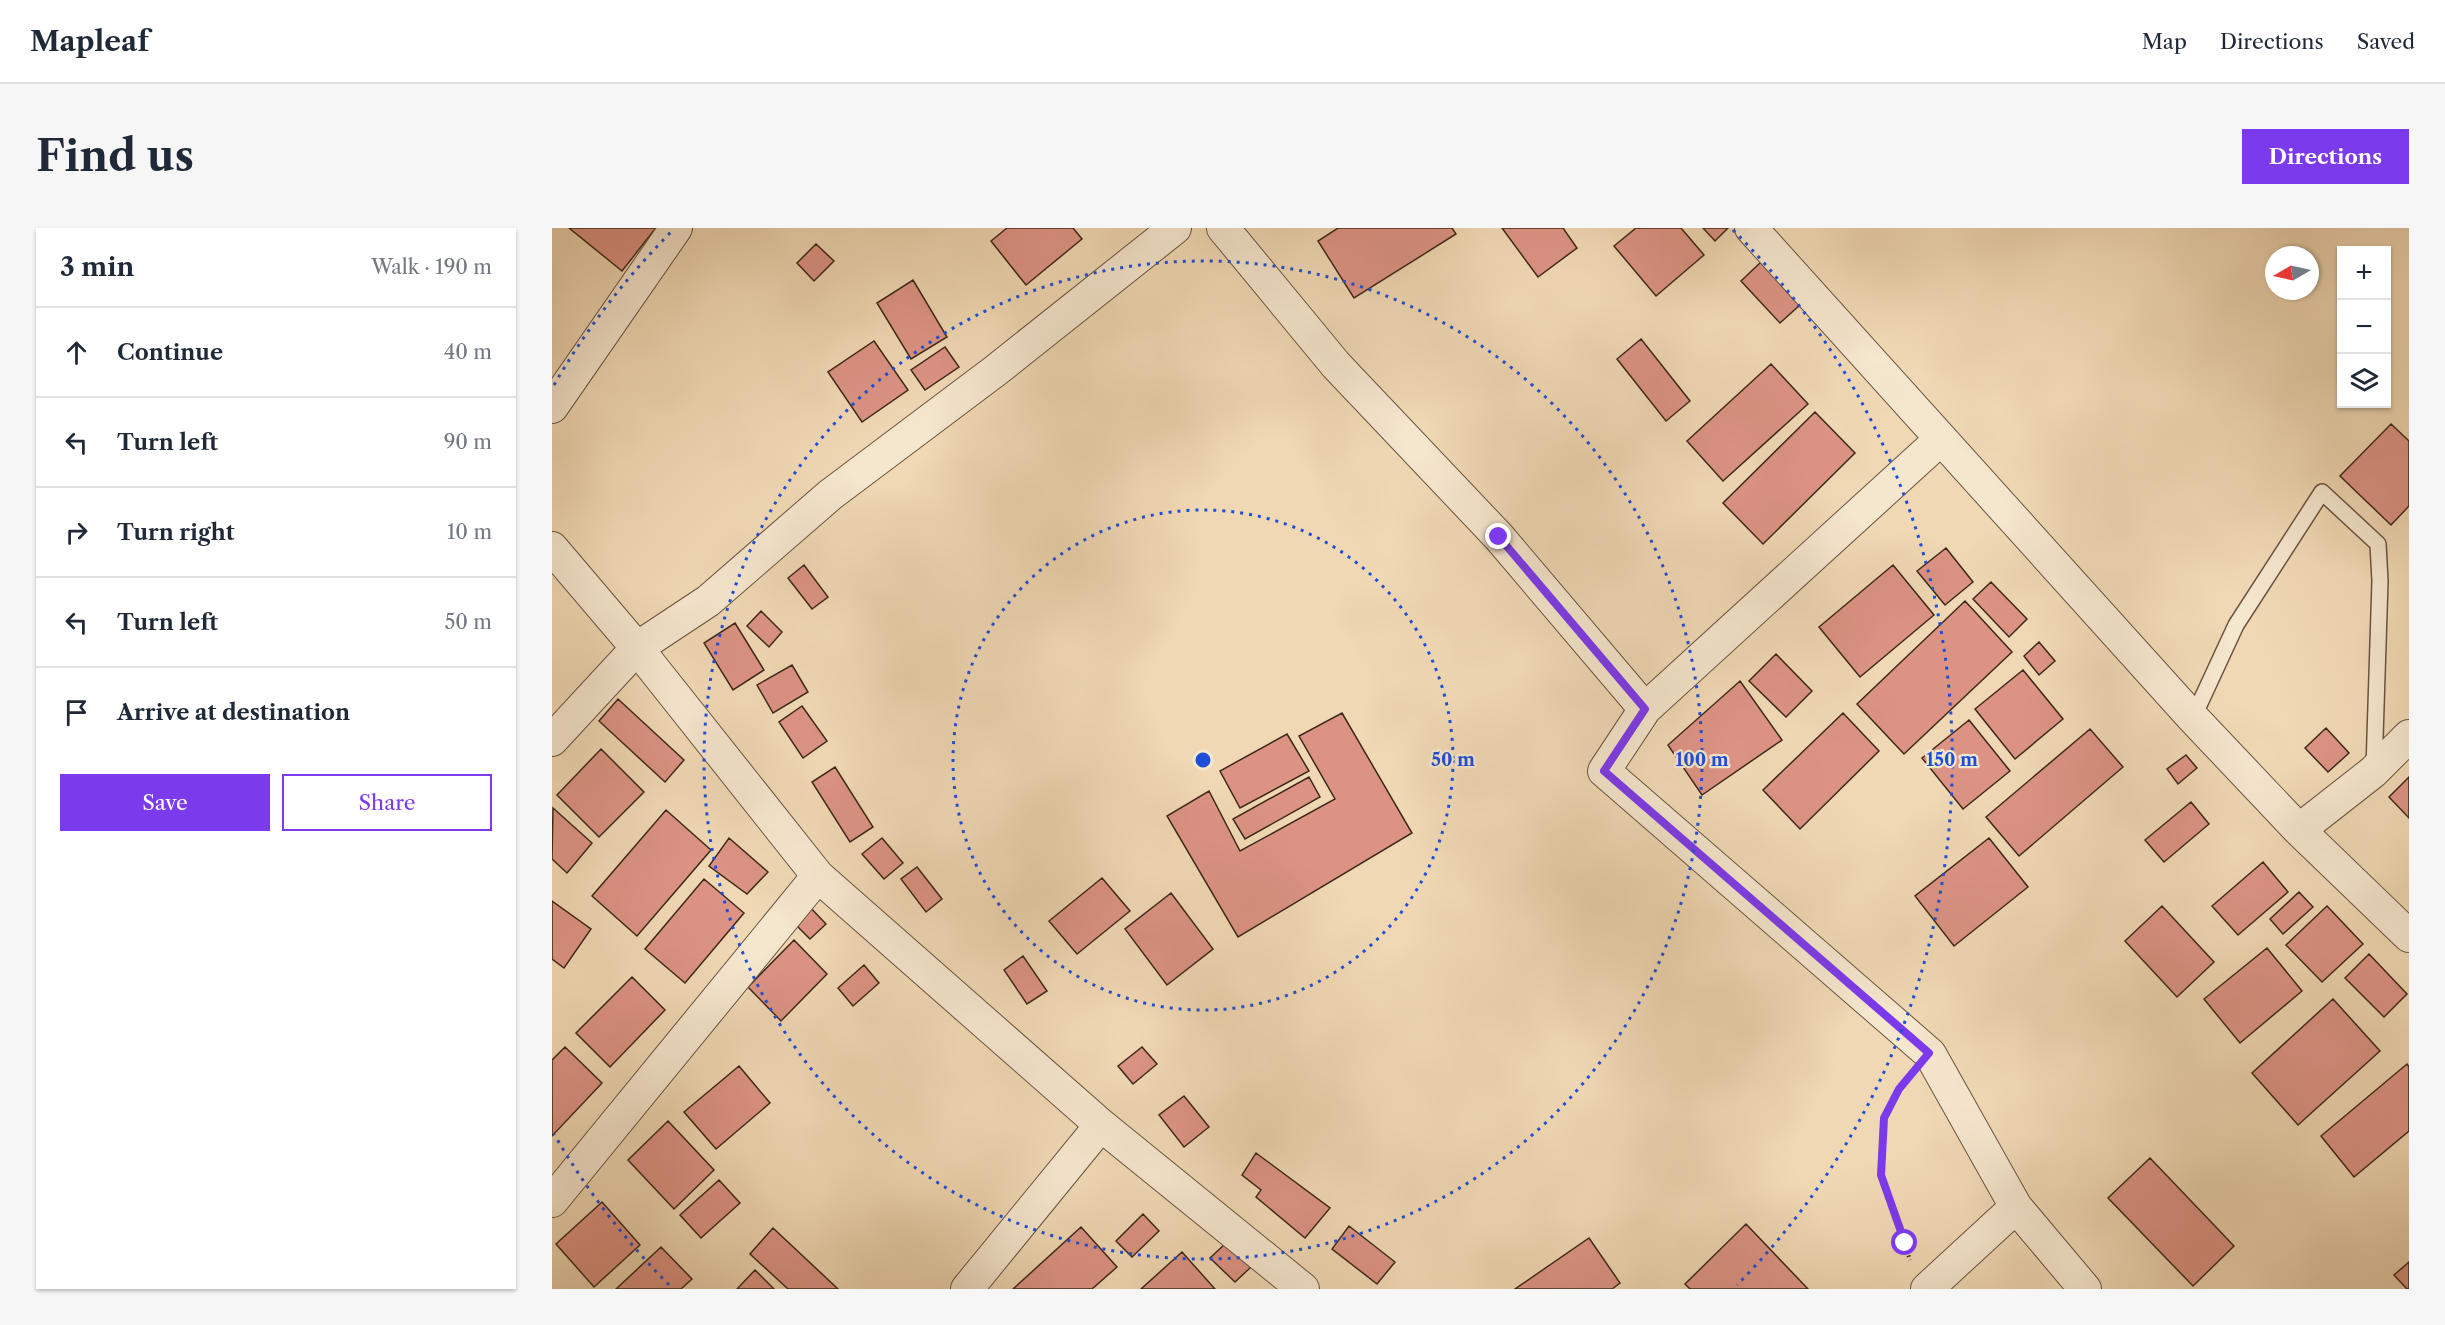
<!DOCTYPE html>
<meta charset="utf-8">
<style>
body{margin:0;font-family:"Libre Caslon Text",serif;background:#f6f6f7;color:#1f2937}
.controls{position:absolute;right:18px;top:18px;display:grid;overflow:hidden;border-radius:0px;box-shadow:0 2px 4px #0004}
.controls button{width:54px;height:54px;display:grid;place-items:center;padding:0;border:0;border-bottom:2px solid #e0e1e3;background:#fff;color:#1f2937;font:30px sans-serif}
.compass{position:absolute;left:1713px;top:18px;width:54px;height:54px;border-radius:50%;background:#fff;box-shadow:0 2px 4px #0004;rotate:261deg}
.stop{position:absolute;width:18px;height:18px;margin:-14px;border:4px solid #7c3aed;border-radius:50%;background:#fff}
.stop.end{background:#7c3aed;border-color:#fff;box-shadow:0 2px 6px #0008}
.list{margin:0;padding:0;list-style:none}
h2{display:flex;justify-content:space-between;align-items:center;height:78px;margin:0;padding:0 24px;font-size:26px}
h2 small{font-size:20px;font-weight:400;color:#747a83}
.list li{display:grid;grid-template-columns:39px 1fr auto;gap:18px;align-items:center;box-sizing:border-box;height:90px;padding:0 24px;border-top:2px solid #e0e1e3}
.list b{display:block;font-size:22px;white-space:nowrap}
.list em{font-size:20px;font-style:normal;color:#747a83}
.actions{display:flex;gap:12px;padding:18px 24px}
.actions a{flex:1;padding:14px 0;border:2px solid #7c3aed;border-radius:0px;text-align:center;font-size:21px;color:#7c3aed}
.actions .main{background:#7c3aed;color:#fff}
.icon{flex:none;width:33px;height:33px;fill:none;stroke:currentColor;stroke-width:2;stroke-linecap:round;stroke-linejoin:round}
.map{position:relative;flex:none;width:1857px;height:1061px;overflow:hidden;border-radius:0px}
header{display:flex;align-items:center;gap:36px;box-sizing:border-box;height:84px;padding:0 30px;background:#fff;border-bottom:2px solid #e0e1e3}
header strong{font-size:28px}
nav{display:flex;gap:33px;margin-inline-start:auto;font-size:21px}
.intro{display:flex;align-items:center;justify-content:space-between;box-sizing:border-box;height:144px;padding:0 36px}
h1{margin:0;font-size:42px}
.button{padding:15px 27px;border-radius:0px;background:#7c3aed;color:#fff;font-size:21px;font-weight:700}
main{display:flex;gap:36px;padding:0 36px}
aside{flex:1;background:#fff;border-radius:0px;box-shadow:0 2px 4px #0004}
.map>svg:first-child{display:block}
.building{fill:#dc9384;stroke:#3e2819;stroke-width:1.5}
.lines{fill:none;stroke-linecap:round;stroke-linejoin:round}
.service-casing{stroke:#6a5440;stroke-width:18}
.minor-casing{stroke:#6a5440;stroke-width:34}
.path{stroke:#3e2819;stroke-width:4;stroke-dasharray:1.5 3;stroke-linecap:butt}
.service{stroke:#f5e6ce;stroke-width:15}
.minor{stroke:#f5e6ce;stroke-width:32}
.route{stroke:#7c3aed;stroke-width:8}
.ring{fill:none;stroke:#1d4ed8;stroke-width:3;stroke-dasharray:3 6}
.centre{fill:#1d4ed8;stroke:#f5e6ce;stroke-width:3}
.ring-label{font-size:18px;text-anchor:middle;font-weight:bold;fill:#1d4ed8;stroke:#f5e6ce;stroke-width:4.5;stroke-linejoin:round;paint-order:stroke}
</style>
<header>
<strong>Mapleaf</strong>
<nav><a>Map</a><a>Directions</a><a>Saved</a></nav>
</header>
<div class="intro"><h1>Find us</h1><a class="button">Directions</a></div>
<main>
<aside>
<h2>3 min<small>Walk · 190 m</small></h2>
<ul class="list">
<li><svg class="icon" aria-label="ahead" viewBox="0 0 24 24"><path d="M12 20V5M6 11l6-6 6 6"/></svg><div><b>Continue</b></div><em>40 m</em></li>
<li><svg class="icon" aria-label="left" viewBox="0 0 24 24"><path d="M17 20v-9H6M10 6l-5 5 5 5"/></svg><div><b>Turn left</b></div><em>90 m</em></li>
<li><svg class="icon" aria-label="right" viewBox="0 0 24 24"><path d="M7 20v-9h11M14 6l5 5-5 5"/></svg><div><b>Turn right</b></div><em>10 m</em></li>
<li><svg class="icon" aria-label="left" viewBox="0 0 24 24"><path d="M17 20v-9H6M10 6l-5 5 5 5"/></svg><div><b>Turn left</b></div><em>50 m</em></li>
<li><svg class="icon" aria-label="arrive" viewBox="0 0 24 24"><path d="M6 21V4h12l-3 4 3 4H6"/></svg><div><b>Arrive at destination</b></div></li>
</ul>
<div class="actions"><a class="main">Save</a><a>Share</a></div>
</aside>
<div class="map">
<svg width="1857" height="1061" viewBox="0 0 1857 1061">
<rect width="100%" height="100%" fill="#f0d8b4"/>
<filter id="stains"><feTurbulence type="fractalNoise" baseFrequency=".00333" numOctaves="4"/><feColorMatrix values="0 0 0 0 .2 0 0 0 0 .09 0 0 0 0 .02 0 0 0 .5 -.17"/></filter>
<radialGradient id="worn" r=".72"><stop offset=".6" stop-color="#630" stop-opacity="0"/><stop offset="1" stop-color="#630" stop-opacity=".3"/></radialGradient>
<!-- building -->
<path class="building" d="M17 0H102L103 1 70 43Z
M455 0H521L530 11 474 57 439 13Z
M786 0H900L904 6 802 70 766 13Z
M950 0H1011L1025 20 986 49Z
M1084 0H1129L1152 27 1104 68 1062 18Z
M1151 0H1176L1163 13Z
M264 16 282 33 262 53 245 35Z
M1209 34 1249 76 1228 95 1189 53Z
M361 52 395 109 359 131 325 75Z
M1089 111 1138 173 1114 193 1065 131Z
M322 113 356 162 310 194 276 144Z
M393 119 407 139 373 162 359 142Z
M1219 136 1256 176 1171 253 1135 213Z
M1263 184 1303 225 1211 316 1171 275Z
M1839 196 1857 213V278L1839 297 1788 248Z
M1394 320 1421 354 1393 377 1365 343Z
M252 337 276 369 260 381 236 350Z
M1341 337 1382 387 1308 449 1267 399Z
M1439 354 1475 391 1457 409 1421 371Z
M1413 373 1460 424 1352 526 1305 476Z
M209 383 230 404 217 419 195 398Z
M183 395 212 442 181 462 152 415Z
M1487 414 1503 433 1487 447 1472 428Z
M1224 426 1260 463 1234 489 1197 453Z
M240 437 256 464 221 485 205 457Z
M1471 442 1511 491 1463 531 1423 481Z
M1188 453 1230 512 1150 567 1116 517Z
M66 471 132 532 113 554 47 493Z
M250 478 275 513 251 530 227 494Z
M790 485 860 605 686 709 615 588 657 563 688 623 783 571 747 508Z
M1291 485 1327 523 1248 601 1211 562Z
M1417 492 1458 543 1411 581 1370 530Z
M1774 500 1797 525 1776 544 1753 520Z
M1538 501 1571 539 1467 628 1434 589Z
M735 506 757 543 688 580 668 543Z
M49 521 92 564 47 609 5 567Z
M1634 527 1645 540 1626 556 1615 541Z
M283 539 321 599 298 614 260 554Z
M757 549 768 569 693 611 681 591Z
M1857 549V590L1837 569Z
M1639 574 1657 596 1612 634 1593 612Z
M1 580 40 615 15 645 0 631Z
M114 582 159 622 85 708 40 668Z
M177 610 216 644 195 666 157 638Z
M330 610 351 635 332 651 310 626Z
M1437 610 1476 659 1402 718 1363 668Z
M1711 634 1736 664 1686 707 1660 678Z
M365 639 390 671 374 684 349 651Z
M550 650 578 683 525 726 497 693Z
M152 651 192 685 133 755 93 721Z
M1747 664 1761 679 1731 706 1718 691Z
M619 665 661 721 615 757 573 701Z
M0 673 39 701 12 740 0 731Z
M254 675 274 696 258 711 238 691Z
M1610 678 1662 734 1625 769 1573 713Z
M1775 678 1811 716 1770 754 1734 717Z
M242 712 275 746 229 793 196 759Z
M1715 720 1750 763 1688 815 1652 771Z
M1817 726 1855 766 1832 789 1793 750Z
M471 728 495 763 475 776 452 742Z
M312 737 327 755 301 778 286 760Z
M80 749 113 782 58 839 24 805Z
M1781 771 1828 823 1746 897 1700 845Z
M13 819 50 855 0 908V832Z
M590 819 605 836 581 856 566 838Z
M1855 836 1857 839V903L1802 949 1769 908Z
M187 838 218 875 164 921 132 884Z
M632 868 657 899 632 919 607 887Z
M116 893 162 942 122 981 76 932Z
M704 925 778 980 753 1010 704 969 709 962 690 947Z
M1598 930 1682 1018 1641 1058 1556 970Z
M167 952 188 975 149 1010 128 987Z
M50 974 88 1017 42 1059 4 1016Z
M591 986 607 1003 580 1029 564 1013Z
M1194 996 1256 1061H1138L1133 1056Z
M797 998 843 1034 825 1056 780 1021Z
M529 999 565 1039 540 1061H461Z
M221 1000 286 1061H236L198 1026Z
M1037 1010 1068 1055 1060 1061H963Z
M673 1016 699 1039 683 1054 658 1030Z
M109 1019 140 1051 129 1061H64Z
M630 1024 663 1061H589Z
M1857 1034V1061H1855L1842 1047Z
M203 1042 222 1061H185Z"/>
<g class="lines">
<defs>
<path id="service" d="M1641 490 1684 397 1770 264 1826 316 1828 353 1822 541"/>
<path id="minor" d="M671 0 784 137 947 309 1093 481
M1199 0 1641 490 1747 602 1857 708
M0 179 124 0
M1389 211 1093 481 1052 543 1378 826 1464 979 1533 1061
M0 320 85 420 266 648 549 897 751 1061
M0 512 85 420 156 373 278 267 443 143 623 0
M1747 602 1821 544 1857 508
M0 973 266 648
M415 1061 549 897
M1375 1061 1464 979"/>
</defs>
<!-- service casing -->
<use href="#service" class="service-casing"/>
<!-- minor casing -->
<use href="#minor" class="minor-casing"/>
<!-- path -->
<path class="path" d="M1356 850 1347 861 1332 890 1329 947 1358 1032"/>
<!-- service -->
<use href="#service" class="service"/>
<!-- minor -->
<use href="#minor" class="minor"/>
</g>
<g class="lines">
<!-- route -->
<path class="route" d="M947 309 1093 481 1052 543 1377 825 1347 861 1332 890 1329 947 1353 1015"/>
</g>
<!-- distance rings -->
<g class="ring">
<circle cx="651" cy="532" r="250"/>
<circle cx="651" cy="532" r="499"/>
<path d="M117 1057A749 749 0 0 1 2 906M2 157A749 749 0 0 1 121 2M1181 2A749 749 0 0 1 1185 1057"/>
</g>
<circle cx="651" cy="532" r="9" class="centre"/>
<g class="ring-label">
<text x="901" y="538">50 m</text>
<text x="1150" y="538">100 m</text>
<text x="1400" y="538">150 m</text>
</g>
<rect width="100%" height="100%" filter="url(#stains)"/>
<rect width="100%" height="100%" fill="url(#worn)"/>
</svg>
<div class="controls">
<button>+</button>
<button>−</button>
<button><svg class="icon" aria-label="layers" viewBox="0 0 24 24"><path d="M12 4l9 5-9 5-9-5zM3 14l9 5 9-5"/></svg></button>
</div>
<svg class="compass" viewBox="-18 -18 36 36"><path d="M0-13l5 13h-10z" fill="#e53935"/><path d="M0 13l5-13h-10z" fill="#747a83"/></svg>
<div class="stop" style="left:1353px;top:1015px"></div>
<div class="stop end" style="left:947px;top:309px"></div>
</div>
</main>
